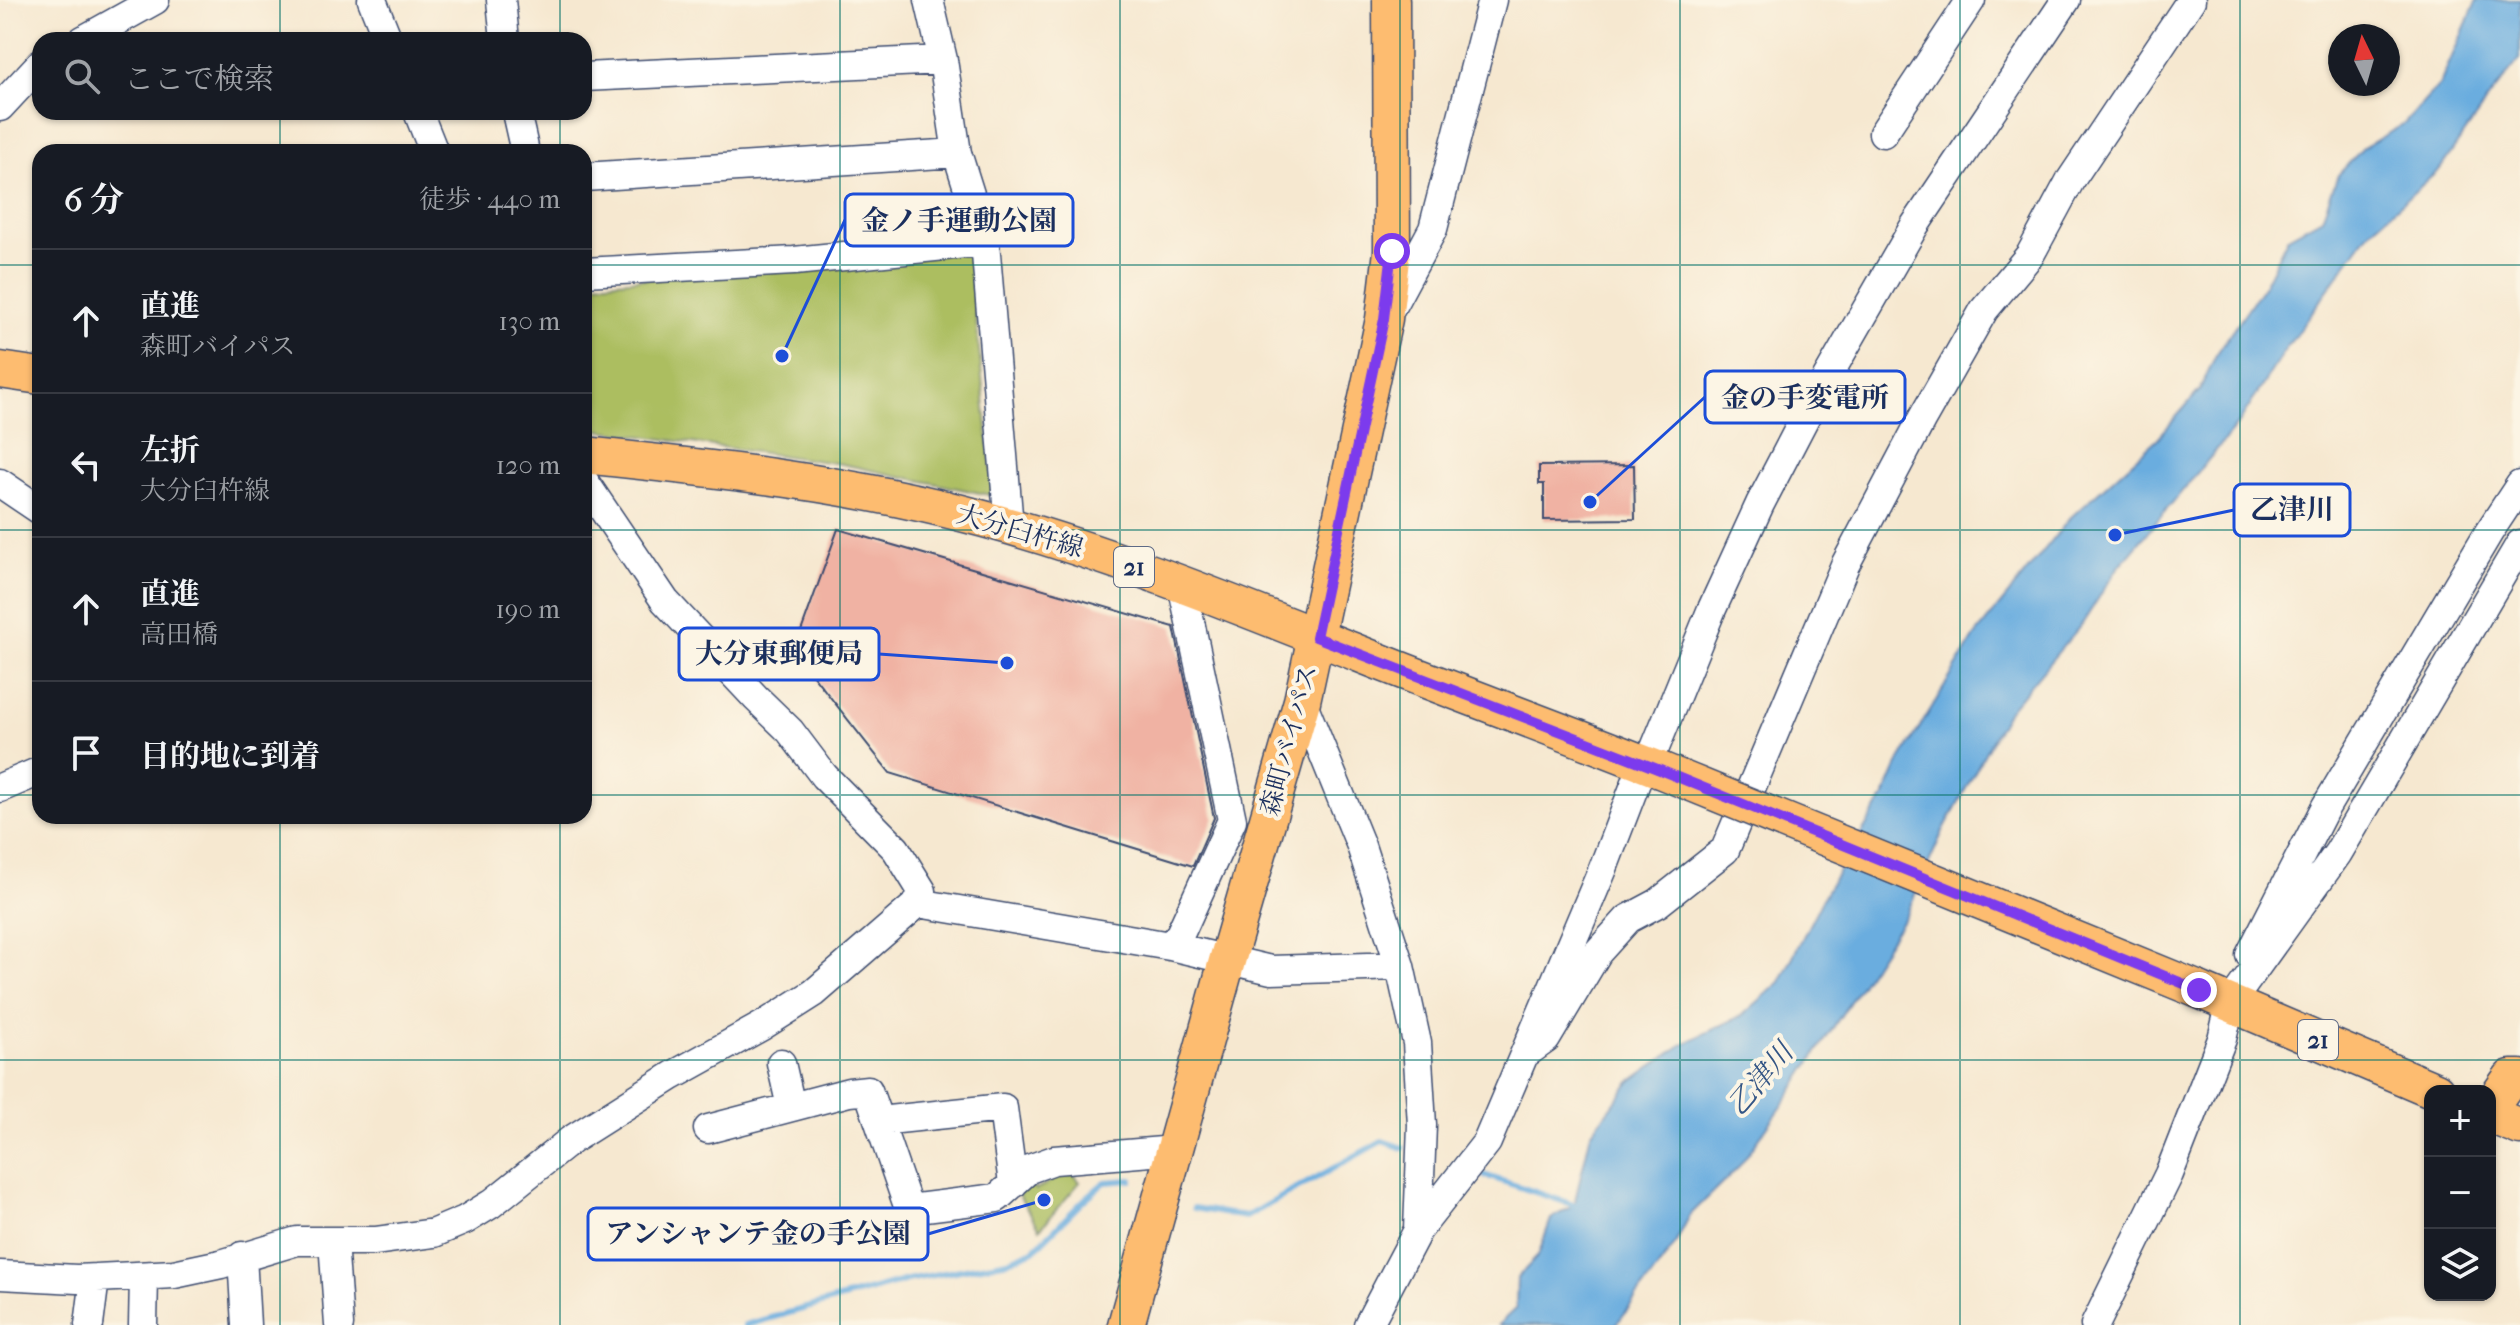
<!DOCTYPE html>
<html lang="ja">
<meta charset="utf-8">
<style>
body{margin:0;font-family:"IM FELL French Canon","Noto Serif JP",serif;background:#242831;color:#f1f3f6}
.controls{position:absolute;right:24px;bottom:24px;display:grid;overflow:hidden;border-radius:16px;box-shadow:0 2px 6px #0004}
.controls button{width:72px;height:72px;display:grid;place-items:center;padding:0;border:0;border-bottom:2px solid #363941;background:#171b24;color:#f1f3f6;font:40px sans-serif}
.compass{position:absolute;left:2328px;top:24px;width:72px;height:72px;border-radius:50%;background:#171b24;box-shadow:0 2px 6px #0004;rotate:355deg}
.stop{position:absolute;width:24px;height:24px;margin:-18px;border:6px solid #7c3aed;border-radius:50%;background:#fff}
.stop.end{background:#7c3aed;border-color:#fff;box-shadow:0 2px 8px #0008}
.list{margin:0;padding:0;list-style:none}
h2{display:flex;justify-content:space-between;align-items:center;height:104px;margin:0;padding:0 32px;font-size:34px}
h2 small{font-size:26px;font-weight:400;color:#9ea1a6}
.list li{display:grid;grid-template-columns:52px 1fr auto;gap:24px;align-items:center;box-sizing:border-box;height:144px;padding:0 32px;border-top:2px solid #363941}
.list b{display:block;font-size:30px;white-space:nowrap}
.list p{margin:0;font-size:26px;white-space:nowrap;color:#9ea1a6}
.list em{font-size:26px;font-style:normal;color:#9ea1a6}
.icon{flex:none;width:44px;height:44px;fill:none;stroke:currentColor;stroke-width:2;stroke-linecap:round;stroke-linejoin:round}
.map{position:relative;flex:none;width:2520px;height:1325px;overflow:hidden}
.search{position:absolute;background:#171b24;box-shadow:0 2px 6px #0004;left:32px;top:32px;width:560px;height:88px;display:flex;align-items:center;gap:20px;box-sizing:border-box;padding:0 28px;border-radius:24px;color:#9ea1a6;font-size:30px}
.panel{position:absolute;background:#171b24;box-shadow:0 2px 6px #0004;left:32px;top:144px;width:560px;height:680px;border-radius:24px}
.map>svg:first-child{display:block}
.green{fill:#acbe61;stroke:#647660;stroke-width:2}
.water{fill:#6aaddf;stroke:#426e9e;stroke-width:2}
.lines{fill:none;stroke-linecap:round;stroke-linejoin:round}
.stream{stroke:#6aaddf;stroke-width:6}
.building{fill:#f0b2a3}
.minor-casing{stroke:#3c4b6f;stroke-width:31}
.major-casing{stroke:#3c4b6f;stroke-width:39}
.minor{stroke:#fff;stroke-width:28}
.major{stroke:#fdbc6f;stroke-width:36}
.major-bridge-casing{stroke:#3c4b6f;stroke-width:39;stroke-linecap:butt}
.major-bridge{stroke:#fdbc6f;stroke-width:36}
.route{stroke:#7c3aed;stroke-width:10}
.grid{fill:none;stroke:#0f766e;stroke-width:2;stroke-opacity:0.55}
.labels{text-anchor:middle;dominant-baseline:central;stroke-width:8;stroke-linejoin:round;paint-order:stroke}
.shield{fill:#fcf5e5;stroke:#5e6a86;stroke-width:2}
.shield-label{font-size:24px;font-weight:bold;fill:#1b2f5e}
.street-label{font-size:26px;fill:#1b2f5e;stroke:#fcf5e5}
.water-label{font-size:28px;font-style:italic;fill:#335585;stroke:#fcf5e5}
.leader{fill:none;stroke:#1d4ed8;stroke-width:3}
.callout-dot{fill:#1d4ed8;stroke:#fcf5e5;stroke-width:3}
.callout{fill:#fcf5e5;stroke:#1d4ed8;stroke-width:3}
.callout-label{font-size:28px;text-anchor:middle;font-weight:bold;fill:#1b2f5e}
</style>
<div class="map">
<svg width="2520" height="1325" viewBox="0 0 2520 1325">
<rect width="100%" height="100%" fill="#fcf5e5"/>
<filter id="ink" filterUnits="userSpaceOnUse"><feTurbulence type="fractalNoise" baseFrequency=".0125" numOctaves="2"/><feDisplacementMap in="SourceGraphic" scale="16" xChannelSelector="R" yChannelSelector="G"/><feConvolveMatrix kernelMatrix="1 2 1 2 8 2 1 2 1" color-interpolation-filters="sRGB"/></filter>
<filter id="wash" filterUnits="userSpaceOnUse"><feTurbulence type="fractalNoise" baseFrequency=".006" numOctaves="4" result="noise"/><feDisplacementMap in="SourceGraphic" scale="32" xChannelSelector="R" yChannelSelector="G"/><feGaussianBlur stdDeviation="1.8" result="paint"/><feColorMatrix in="noise" values="0 0 0 0 0 0 0 0 0 0 0 0 0 0 0 0 0 1.4 0 .05"/><feComposite in="paint" operator="in"/></filter>
<g filter="url(#wash)">
<rect width="100%" height="100%" fill="#f6e8d0"/>
<!-- green -->
<path class="green" d="M969 250 994 496 842 464 584 428V284Z
M1068 1168 1080 1182 1040 1229 1018 1194 1030 1184 1036 1190 1051 1181 1045 1173Z"/>
<!-- water -->
<path class="water" d="M2477 0H2520V59L2489 98 2440 169 2369 232 2282 354 2239 423 2117 569 2082 624 2006 714 1943 831 1906 915 1783 1105 1737 1169 1690 1215 1674 1246 1616 1325H1498L1516 1308 1517 1278 1538 1256 1551 1219 1574 1205 1591 1133 1631 1081 1683 1044 1743 1015 1780 982 1827 890 1884 797 1900 760 1975 636 2070 518 2158 438 2199 391 2216 355 2264 285 2288 237 2322 218 2338 175 2363 148 2404 124 2440 84Z"/>
<g class="lines">
<!-- stream -->
<path class="stream" d="M1484 1175 1574 1205H1579
M1194 1208 1246 1217 1382 1141 1403 1148
M745 1325 907 1280 1008 1261 1034 1250 1084 1200 1105 1182 1131 1180"/>
</g>
<g id="blocks">
<!-- building -->
<path class="building" d="M1634 465 1635 519 1544 520V484H1539V466Z
M838 529 1174 627 1214 818 1193 866 890 773 794 651Z"/>
</g>
</g>
<g filter="url(#ink)">
<use href="#blocks" fill-opacity="0" stroke="#3c4b6f" stroke-width="2"/>
<g class="lines">
<defs>
<path id="minor" d="M372 0 388 40
M501 0 505 40
M929 0 943 60 957 153 985 242 1009 526
M83 40 155 0
M584 77 943 60
M0 107 40 64
M418 112 434 152
M516 112 525 152
M1883 133 1971 0
M584 177 957 153
M584 272 794 261 985 242
M1390 309 1433 229 1492 0
M0 483 40 510
M1302 701 1361 846 1400 966 1417 1043 1422 1125 1418 1230 1368 1325
M1648 765 1711 611 1760 504 1812 404 1915 225 2066 0
M0 788 40 771
M918 903 1170 946 1271 970 1400 966
M1170 946 1180 934 1232 820 1182 584
M2250 955 2325 808 2489 532 2520 485
M1525 1054 1546 1039 1598 952 1628 919 1658 903 1725 850 1845 565 1922 419 1984 310 2030 255 2070 181 2191 0
M781 1063 791 1107
M879 1121 1003 1108 1013 1184
M708 1129 849 1092 868 1090 909 1209 997 1198 1029 1169 1054 1160 1175 1150
M1418 1230 1487 1142 1602 871 1643 764
M333 1241 339 1325
M242 1256 246 1325
M0 1275 77 1279 174 1274 221 1264 297 1241H375L434 1233 465 1220 491 1204 571 1140 672 1076 762 1026 814 993 918 903 922 891 896 849 824 776 790 731 756 698 665 601 584 481
M89 1325 95 1278
M143 1325 144 1277
M2095 1325 2169 1174 2222 1039 2231 1002 2338 853 2520 544"/>
<path id="major" d="M0 370 40 376
M584 455C719 469 853 483 984 519 1113 554 1236 605 1360 654 1460 694 1560 730 1660 770
M2199 990 2436 1091
M2490 1108 2511 1078H2520
M2490 1115 2520 1127
M1126 1325 1227 961 1302 701 1384 319 1392 251 1391 0"/>
</defs>
<!-- minor casing -->
<use href="#minor" class="minor-casing"/>
<!-- major casing -->
<use href="#major" class="major-casing"/>
<!-- minor -->
<use href="#minor" class="minor"/>
<!-- major -->
<use href="#major" class="major"/>
<defs>
<path id="major-bridge" d="M1660 770 2199 990"/>
</defs>
<!-- major-bridge casing -->
<use href="#major-bridge" class="major-bridge-casing"/>
<!-- major-bridge -->
<use href="#major-bridge" class="major-bridge"/>
</g>
</g>
<g class="lines" filter="url(#ink)">
<!-- route -->
<path class="route" d="M1392 251 1384 319 1316 637 1660 770 2199 990"/>
</g>
<!-- grid -->
<path class="grid" d="M280 0V40M560 0V40M840 0V1325M1120 0V1325M1400 0V1325M1680 0V1325M1960 0V1325M2240 0V1325M280 112V152M560 112V152M0 265H40M584 265H2520M0 530H40M584 530H2520M0 795H40M584 795H2520M280 816V1325M560 816V1325M0 1060H2520"/>
<g class="labels">
<!-- shield labels -->
<g class="shield">
<rect x="1114" y="547" width="40" height="40" rx="6"/>
<rect x="2298" y="1020" width="40" height="40" rx="6"/>
</g>
<g class="shield-label">
<text x="1134" y="567">21</text>
<text x="2318" y="1040">21</text>
</g>
<!-- street labels -->
<g class="street-label">
<text transform="translate(1020 531) rotate(16)">大分臼杵線</text>
<text transform="translate(1289 740) rotate(-75)">森町バイパス</text>
</g>
<!-- water labels -->
<g class="water-label">
<text transform="translate(1760 1079) rotate(-50)">乙津川</text>
</g>
</g>
<!-- callouts -->
<path class="leader" d="M782 356L845 220M1590 502L1705 397M2115 535L2234 510M1007 663L879 654M1044 1200L928 1234"/>
<g class="callout-dot">
<circle cx="782" cy="356" r="8"/>
<circle cx="1590" cy="502" r="8"/>
<circle cx="2115" cy="535" r="8"/>
<circle cx="1007" cy="663" r="8"/>
<circle cx="1044" cy="1200" r="8"/>
</g>
<g class="callout">
<rect x="845" y="194" width="228" height="52" rx="8"/>
<rect x="1705" y="371" width="200" height="52" rx="8"/>
<rect x="2234" y="484" width="116" height="52" rx="8"/>
<rect x="679" y="628" width="200" height="52" rx="8"/>
<rect x="588" y="1208" width="340" height="52" rx="8"/>
</g>
<g class="callout-label">
<text x="959" y="230">金ノ手運動公園</text>
<text x="1805" y="407">金の手変電所</text>
<text x="2292" y="519">乙津川</text>
<text x="779" y="663">大分東郵便局</text>
<text x="758" y="1243">アンシャンテ金の手公園</text>
</g>
</svg>
<div class="controls">
<button>+</button>
<button>−</button>
<button><svg class="icon" aria-label="layers" viewBox="0 0 24 24"><path d="M12 4l9 5-9 5-9-5zM3 14l9 5 9-5"/></svg></button>
</div>
<svg class="compass" viewBox="-18 -18 36 36"><path d="M0-13l5 13h-10z" fill="#e53935"/><path d="M0 13l5-13h-10z" fill="#9ea1a6"/></svg>
<div class="stop" style="left:1392px;top:251px"></div>
<div class="stop end" style="left:2199px;top:990px"></div>
<div class="search"><svg class="icon" aria-label="search" viewBox="0 0 24 24"><circle cx="10" cy="10" r="6"/><path d="M15 15l6 6"/></svg>ここで検索</div>
<section class="panel">
<h2>6 分<small>徒歩 · 440 m</small></h2>
<ul class="list">
<li><svg class="icon" aria-label="ahead" viewBox="0 0 24 24"><path d="M12 20V5M6 11l6-6 6 6"/></svg><div><b>直進</b><p>森町バイパス</p></div><em>130 m</em></li>
<li><svg class="icon" aria-label="left" viewBox="0 0 24 24"><path d="M17 20v-9H6M10 6l-5 5 5 5"/></svg><div><b>左折</b><p>大分臼杵線</p></div><em>120 m</em></li>
<li><svg class="icon" aria-label="ahead" viewBox="0 0 24 24"><path d="M12 20V5M6 11l6-6 6 6"/></svg><div><b>直進</b><p>高田橋</p></div><em>190 m</em></li>
<li><svg class="icon" aria-label="arrive" viewBox="0 0 24 24"><path d="M6 21V4h12l-3 4 3 4H6"/></svg><div><b>目的地に到着</b></div></li>
</ul>
</section>
</div>
